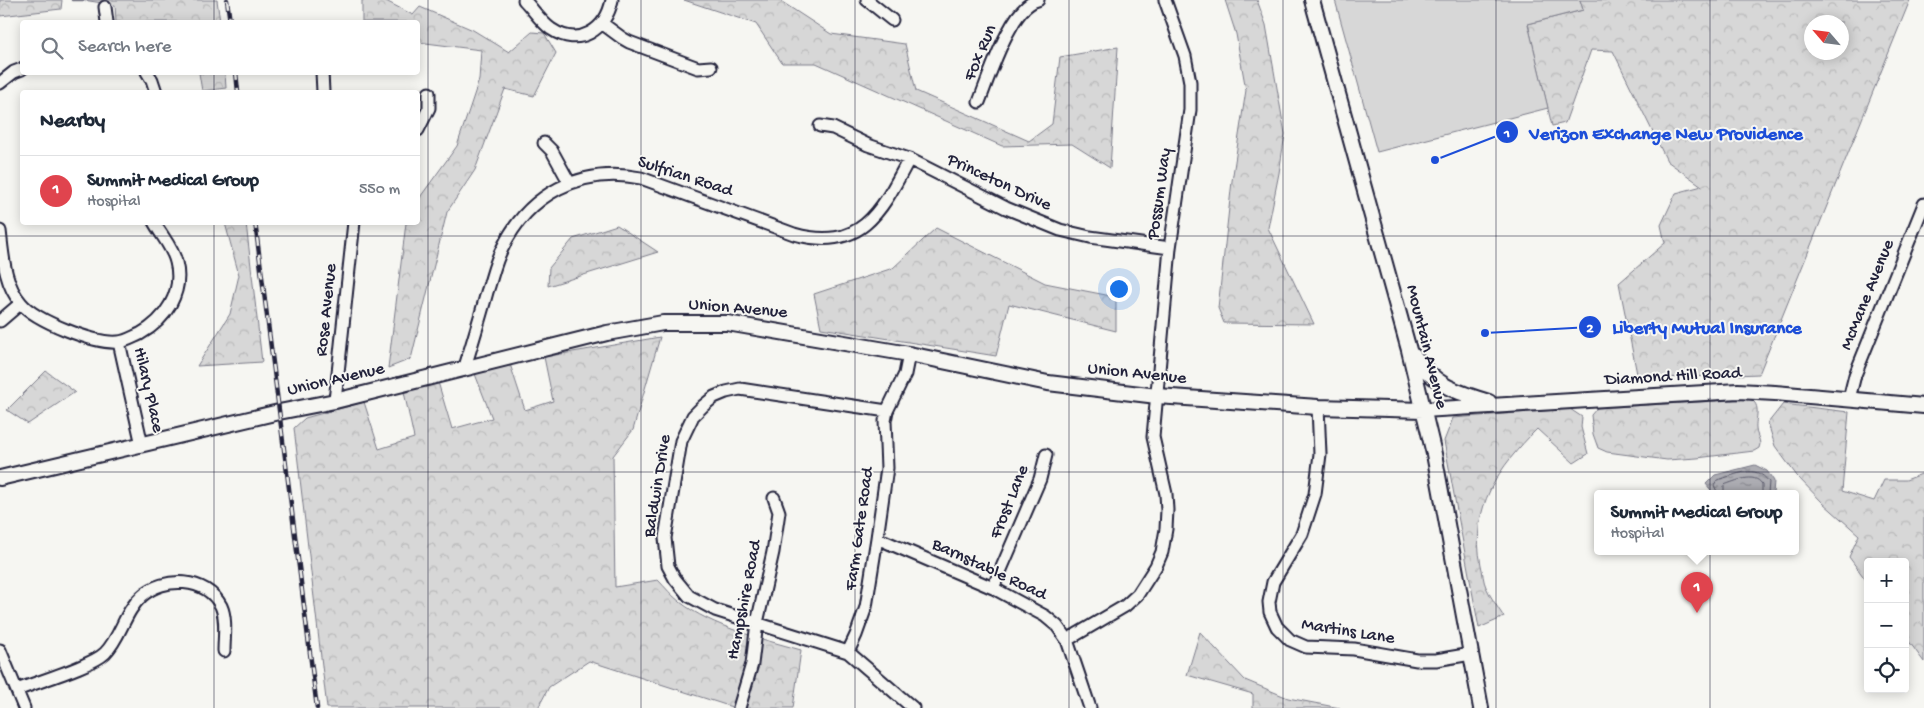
<!DOCTYPE html>
<meta charset="utf-8">
<style>
body{margin:0;font-family:"Gochi Hand",sans-serif;background:#f6f6f7;color:#1f2937}
.controls{position:absolute;right:15px;bottom:15px;display:grid;overflow:hidden;border-radius:5px;box-shadow:0 2px 12px #0003}
.controls button{width:45px;height:45px;display:grid;place-items:center;padding:0;border:0;border-bottom:1px solid #e0e1e3;background:#fff;color:#1f2937;font:25px sans-serif}
.compass{position:absolute;left:1804px;top:15px;width:45px;height:45px;border-radius:50%;background:#fff;box-shadow:0 2px 12px #0003;rotate:298deg}
.you{position:absolute;left:1118px;top:288px;width:18px;height:18px;margin:-12px;border:4px solid #fff;border-radius:50%;background:#1a73e8;box-shadow:0 0 0 8px #1a73e833}
.badge{display:grid;place-items:center;width:32px;height:32px;border-radius:50%;background:#1f6fb2;color:#fff;font-size:16px;font-weight:700}
.pin{position:absolute;translate:-50% -41px;filter:drop-shadow(0 1px 2px #0008)}
.pin::after{content:'';position:absolute;top:26px;width:18px;height:15px;background:inherit;clip-path:polygon(0 0,100% 0,50% 100%)}
.popup{position:absolute;left:1594px;top:490px;width:205px;height:65px;box-sizing:border-box;display:grid;place-content:center;border-radius:5px;background:#fff;filter:drop-shadow(0 1px 4px #0005);font-size:16px;white-space:nowrap;color:#747a83}
.popup b{font-size:19px;color:#1f2937}
.popup::after{content:'';position:absolute;left:50%;top:100%;margin-left:-10px;border:10px solid transparent;border-top-color:#fff}
.list{margin:0;padding:0;list-style:none}
h2{display:flex;justify-content:space-between;align-items:center;height:65px;margin:0;padding:0 20px;font-size:21px}
h2 small{font-size:16px;font-weight:400;color:#747a83}
.list li{display:grid;grid-template-columns:32px 1fr auto;gap:15px;align-items:center;box-sizing:border-box;height:70px;padding:0 20px;border-top:1px solid #e0e1e3}
.list b{display:block;font-size:19px;white-space:nowrap}
.list p{margin:0;font-size:16px;white-space:nowrap;color:#747a83}
.list em{font-size:16px;font-style:normal;color:#747a83}
.icon{flex:none;width:28px;height:28px;fill:none;stroke:currentColor;stroke-width:2;stroke-linecap:round;stroke-linejoin:round}
.map{position:relative;flex:none;width:1924px;height:708px;overflow:hidden}
.search{position:absolute;background:#fff;box-shadow:0 2px 12px #0003;left:20px;top:20px;width:400px;height:55px;display:flex;align-items:center;gap:12px;box-sizing:border-box;padding:0 18px;border-radius:5px;color:#747a83;font-size:19px}
.panel{position:absolute;background:#fff;box-shadow:0 2px 12px #0003;left:20px;top:90px;width:400px;height:135px;border-radius:5px}
.map>svg:first-child{display:block}
.forest{fill:url(#forest-crowns);stroke:#7c7c89;fill-rule:evenodd}
.park{fill:#d7d7d7;stroke:#7c7c89}
.water{fill:url(#water-ripples);stroke:#757583}
.lines{fill:none;stroke-linecap:round;stroke-linejoin:round}
.shore{stroke:#5a5a6b;stroke-width:1}
.stream{stroke:#757583;stroke-width:2.5}
.minor-casing{stroke:#22223b;stroke-width:15}
.major-casing{stroke:#22223b;stroke-width:18}
.minor{stroke:#f6f6f2;stroke-width:11}
.major{stroke:#f6f6f2;stroke-width:14}
.rail-casing{stroke:#22223b;stroke-width:4.5}
.rail{stroke:#f6f6f2;stroke-width:2.5;stroke-dasharray:8;stroke-linecap:butt}
.grid{fill:none;stroke:#22223b;stroke-width:1;stroke-opacity:0.55}
.labels{text-anchor:middle;dominant-baseline:central;stroke-width:4;stroke-linejoin:round;paint-order:stroke}
.street-label{font-size:18px;fill:#22223b;stroke:#f6f6f2}
.leader{fill:none;stroke:#1d4ed8;stroke-width:2}
.callout-dot{fill:#1d4ed8;stroke:#f6f6f2;stroke-width:2}
.mark-label{font-size:15px;text-anchor:middle;font-weight:bold;fill:#fff}
.callout-label{font-size:19px;text-anchor:middle;font-weight:bold;fill:#1d4ed8;stroke:#f6f6f2;stroke-width:4;stroke-linejoin:round;paint-order:stroke}
</style>
<div class="map">
<svg width="1924" height="708" viewBox="0 0 1924 708">
<defs>
<pattern id="forest-crowns" width="20" height="18" patternUnits="userSpaceOnUse" patternTransform="scale(1.25)"><rect width="20" height="18" fill="#d7d7d7"/><path d="M2 6a3 3 0 1 1 6 0M12 15a3 3 0 1 1 6 0" fill="none" stroke="#b8b8b9"/></pattern>
<pattern id="water-ripples" width="26" height="14" patternUnits="userSpaceOnUse" patternTransform="scale(1.25)"><rect width="26" height="14" fill="#adadb3"/><path d="M2 4q2-2 4 0t4 0M15 11q2-2 4 0t4 0" fill="none" stroke="#8c8c93"/></pattern>
</defs>
<rect width="100%" height="100%" fill="#f6f6f2"/>
<filter id="ink" filterUnits="userSpaceOnUse"><feTurbulence type="fractalNoise" baseFrequency=".02" numOctaves="2"/><feDisplacementMap in="SourceGraphic" scale="10" xChannelSelector="R" yChannelSelector="G"/><feConvolveMatrix kernelMatrix="1 2 1 2 8 2 1 2 1" color-interpolation-filters="sRGB"/></filter>
<g filter="url(#ink)">
<!-- forest -->
<path class="forest" d="M0 0H62L61 9 0 16Z
M83 0H217L220 22H116L115 5Z
M362 0H384L413 15 420 7 473 30 509 52 532 32 544 33 556 53 534 96 505 89 475 170 447 212 411 359 388 368 406 223 418 222V200L457 146 479 80 481 50 418 42V22H362Z
M684 0H779L831 34 905 44 916 91 1029 141 1052 124 1060 57 1118 47 1110 168 1072 144 1002 146 816 63H782L756 24Z
M1225 0H1257L1266 25 1285 134 1279 173 1268 228 1314 324 1224 323 1218 308 1232 181 1246 90 1236 34Z
M1580 0H1910L1759 374 1638 379 1619 283 1665 243 1661 225 1676 193 1702 186 1667 161 1613 51 1591 50 1565 123 1552 126 1528 24 1583 10ZM1812 22H1842V52H1812Z
M199 73H225L226 88 202 91Z
M225 223H246L262 362 197 366 230 314 239 275Z
M617 225 658 252 548 286 549 268 573 239Z
M936 228 1045 283 1116 297V331L1009 304 996 356 821 328 814 294 893 268Z
M660 337 633 430 613 456 615 587 658 580C665 587 672 596 680 602 712 627 762 639 801 650L793 708H735L589 661 549 687 538 708H327L294 428 305 418 364 402 379 449 414 438 404 392 438 382 452 429 492 418 475 374 510 364 525 410 553 401 544 357Z
M46 371 75 392 28 424 7 410Z
M1750 399C1762 405 1755 418 1756 429 1756 434 1760 439 1760 444L1759 448 1754 451 1697 458 1667 460 1607 452 1598 448 1593 434 1591 415 1597 408Z
M1783 404 1849 412 1842 491 1874 501 1884 480H1906L1924 473V662L1905 636V562H1868V583L1849 557 1859 535 1823 503 1797 476 1775 446 1768 423Z
M1570 409 1582 417 1581 427 1588 454 1574 463 1537 429C1499 467 1469 508 1481 565 1483 572 1483 581 1486 587 1491 598 1498 608 1504 617L1479 628 1444 441 1453 418Z
M1200 632 1245 680 1288 698 1340 708H1253V694L1187 675Z"/>
<!-- park -->
<path class="park" d="M1335 0H1580L1583 10 1528 24 1548 108 1377 152Z"/>
<!-- water -->
<path class="water" d="M1755 465 1767 471 1774 481 1773 494H1714L1706 484 1715 475Z"/>
<g class="lines">
<!-- shore -->
<path class="shore" d="M1718 494 1714 485 1717 480C1737 475 1755 463 1769 482L1768 494
M1724 494V485C1736 481 1754 472 1762 484V494"/>
<!-- stream -->
<path class="stream" d="M72 0H86"/>
<defs>
<path id="minor" d="M524 0C533 9 540 21 551 29 579 48 606 30 612 0
M867 0 892 20
M105 7 107 22
M603 24 622 38 629 42 698 68 711 67
M147 72 152 80 156 92
M322 72 323 92
M0 83 14 72 22 69
M979 102C989 77 1011 6 1038 0
M820 126 833 128 868 145 909 159 1006 208 1060 230 1090 237 1170 248
M418 130 429 108V93
M544 143 552 151 569 182
M0 231C3 255 4 284 21 303 36 321 95 344 118 342 125 342 133 337 140 334 165 320 184 293 176 262 173 248 161 235 154 222
M0 321 21 303
M119 342 142 445
M464 370C472 344 480 318 487 292 492 278 495 262 502 249 528 194 581 166 641 178L794 234C862 253 882 210 909 159
M1849 399 1855 375 1924 204
M335 401 354 222
M1318 407 1320 454 1315 494 1302 534 1273 582 1269 602 1270 612 1277 627 1290 640 1306 647 1354 649 1417 660H1436L1471 654
M887 411 740 389 726 392 714 397 703 406 693 416 681 441 665 538 668 566 675 579 689 596 715 610 848 652 913 708
M877 538 993 588 1045 616 1057 626 1067 640 1090 708
M993 588 1040 479 1046 455
M1067 640 1125 606 1138 594 1156 566 1162 552 1166 529 1167 510 1166 494 1153 437 1170 248 1190 110V82L1185 56 1165 0
M0 650 24 708
M848 652 856 635 866 607 877 538 887 468 885 421 887 411 905 374 909 354
M17 690C36 682 92 666 105 653 121 637 124 612 142 596 164 576 206 577 221 606 227 619 224 637 224 651
M739 708 752 664 757 623 773 552 779 512 774 498"/>
<path id="major" d="M1312 0 1409 350 1434 454 1481 708
M1414 356C1437 387 1454 391 1489 402
M0 478 279 412 335 401 607 333 663 323H727L909 354 1048 383 1157 396 1318 407 1423 410 1738 391 1775 393 1924 406"/>
</defs>
<!-- minor casing -->
<use href="#minor" class="minor-casing"/>
<!-- major casing -->
<use href="#major" class="major-casing"/>
<!-- minor -->
<use href="#minor" class="minor"/>
<!-- major -->
<use href="#major" class="major"/>
<defs>
<path id="rail" d="M227 0 230 22
M236 72 238 92
M255 222 317 708"/>
</defs>
<!-- rail casing -->
<use href="#rail" class="rail-casing"/>
<!-- rail -->
<use href="#rail" class="rail"/>
</g>
</g>
<!-- grid -->
<path class="grid" d="M214 0V22M428 0V708M641 0V708M855 0V708M1069 0V708M1283 0V708M1496 0V708M1710 0V708M214 72V92M214 222V708M0 236H1924M0 472H1924"/>
<g class="labels">
<!-- street labels -->
<g class="street-label">
<text transform="translate(981 53) rotate(-67)">Fox Run</text>
<text transform="translate(685 177) rotate(18)">Sulfrian Road</text>
<text transform="translate(999 183) rotate(25)">Princeton Drive</text>
<text transform="translate(1160 194) rotate(-82)">Possum Way</text>
<text transform="translate(1868 295) rotate(-68)">McMane Avenue</text>
<text transform="translate(738 309) rotate(5)">Union Avenue</text>
<text transform="translate(327 310) rotate(-84)">Rose Avenue</text>
<text transform="translate(1426 347) rotate(76)">Mountain Avenue</text>
<text transform="translate(1137 374) rotate(6)">Union Avenue</text>
<text transform="translate(1673 377) rotate(-3)">Diamond Hill Road</text>
<text transform="translate(336 380) rotate(-13)">Union Avenue</text>
<text transform="translate(148 390) rotate(77)">Hilary Place</text>
<text transform="translate(658 486) rotate(-81)">Baldwin Drive</text>
<text transform="translate(1010 502) rotate(-68)">Frost Lane</text>
<text transform="translate(860 529) rotate(-82)">Farm Gate Road</text>
<text transform="translate(989 570) rotate(25)">Barnstable Road</text>
<text transform="translate(745 600) rotate(-79)">Hampshire Road</text>
<text transform="translate(1348 632) rotate(9)">Martins Lane</text>
</g>
</g>
<!-- callouts -->
<path class="leader" d="M1435 160L1507 132M1485 333L1590 327"/>
<g class="callout-dot">
<circle cx="1435" cy="160" r="5"/>
<circle cx="1485" cy="333" r="5"/>
<circle cx="1507" cy="132" r="12"/>
<circle cx="1590" cy="327" r="12"/>
</g>
<g class="mark-label">
<text x="1507" y="137">1</text>
<text x="1590" y="332">2</text>
</g>
<g class="callout-label">
<text x="1666" y="139">Verizon Exchange New Providence</text>
<text x="1707" y="333">Liberty Mutual Insurance</text>
</g>
</svg>
<div class="controls">
<button>+</button>
<button>−</button>
<button><svg class="icon" aria-label="locate" viewBox="0 0 24 24"><circle cx="12" cy="12" r="6"/><path d="M12 2v4M12 18v4M2 12h4M18 12h4"/></svg></button>
</div>
<svg class="compass" viewBox="-18 -18 36 36"><path d="M0-13l5 13h-10z" fill="#e53935"/><path d="M0 13l5-13h-10z" fill="#747a83"/></svg>
<div class="you"></div>
<div class="pin badge" style="left:1697px;top:613px;background:#e0444e">1</div>
<div class="popup"><b>Summit Medical Group</b>Hospital</div>
<div class="search"><svg class="icon" aria-label="search" viewBox="0 0 24 24"><circle cx="10" cy="10" r="6"/><path d="M15 15l6 6"/></svg>Search here</div>
<section class="panel">
<h2>Nearby<small></small></h2>
<ul class="list">
<li><span class="badge" style="background:#e0444e">1</span><div><b>Summit Medical Group</b><p>Hospital</p></div><em>550 m</em></li>
</ul>
</section>
</div>
